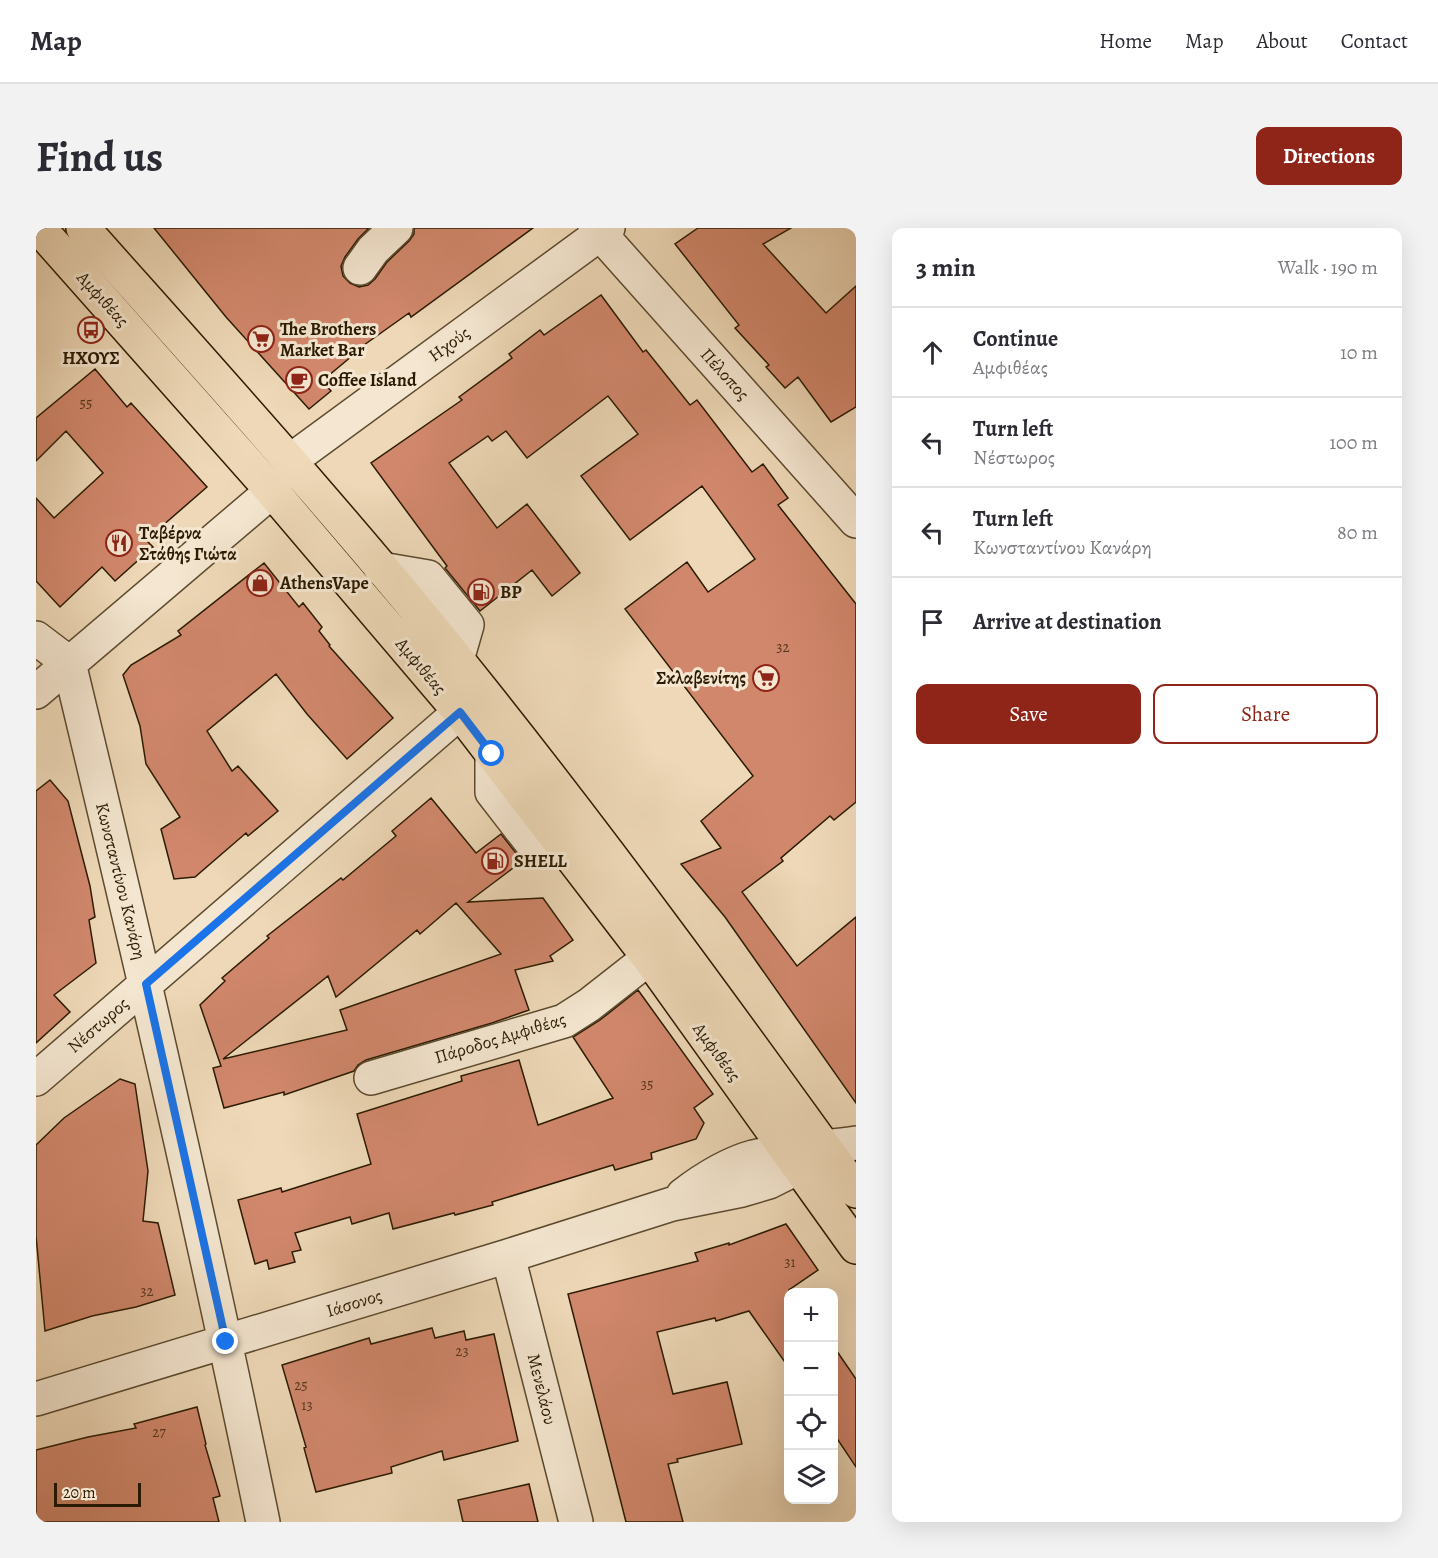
<!DOCTYPE html>
<meta charset="utf-8">
<style>
body{margin:0;font-family:Alegreya,serif;background:#f2f2f3;color:#2b2b33}
.controls{position:absolute;right:18px;bottom:18px;display:grid;overflow:hidden;border-radius:12px;box-shadow:0 6px 24px #0002}
.controls button{width:54px;height:54px;display:grid;place-items:center;padding:0;border:0;border-bottom:2px solid #e1e1e2;background:#fff;color:#2b2b33;font:30px sans-serif}
.scale{position:absolute;left:18px;bottom:15px;width:87px;box-sizing:border-box;padding-left:6px;border:3px solid #2b1b02;border-top:0;font-size:16px;line-height:21px;white-space:nowrap;color:#2b1b02;-webkit-text-stroke:4px #f4e6d0;paint-order:stroke}
.stop{position:absolute;width:18px;height:18px;margin:-14px;border:4px solid #1a73e8;border-radius:50%;background:#fff}
.stop.end{background:#1a73e8;border-color:#fff;box-shadow:0 2px 6px #0008}
.list{margin:0;padding:0;list-style:none}
h2{display:flex;justify-content:space-between;align-items:center;height:78px;margin:0;padding:0 24px;font-size:26px}
h2 small{font-size:20px;font-weight:400;color:#7c7c81}
.list li{display:grid;grid-template-columns:39px 1fr auto;gap:18px;align-items:center;box-sizing:border-box;height:90px;padding:0 24px;border-top:2px solid #e1e1e2}
.list b{display:block;font-size:22px;white-space:nowrap}
.list p{margin:0;font-size:20px;white-space:nowrap;color:#7c7c81}
.list em{font-size:20px;font-style:normal;color:#7c7c81}
.actions{display:flex;gap:12px;padding:18px 24px}
.actions a{flex:1;padding:14px 0;border:2px solid #8f2418;border-radius:12px;text-align:center;font-size:21px;color:#8f2418}
.actions .main{background:#8f2418;color:#fff}
.icon{flex:none;width:33px;height:33px;fill:none;stroke:currentColor;stroke-width:2;stroke-linecap:round;stroke-linejoin:round}
.map{position:relative;flex:none;width:820px;height:1294px;overflow:hidden;border-radius:12px}
header{display:flex;align-items:center;gap:36px;box-sizing:border-box;height:84px;padding:0 30px;background:#fff;border-bottom:2px solid #e1e1e2}
header strong{font-size:28px}
nav{display:flex;gap:33px;margin-inline-start:auto;font-size:21px}
.intro{display:flex;align-items:center;justify-content:space-between;box-sizing:border-box;height:144px;padding:0 36px}
h1{margin:0;font-size:42px}
.button{padding:15px 27px;border-radius:12px;background:#8f2418;color:#fff;font-size:21px;font-weight:700}
main{display:flex;gap:36px;padding:0 36px}
aside{flex:1;background:#fff;border-radius:12px;box-shadow:0 6px 24px #0002}
.map>svg:first-child{display:block}
.building{fill:#d1876c;stroke:#2b1b02;stroke-width:1.5;fill-rule:evenodd}
.lines{fill:none;stroke-linecap:round;stroke-linejoin:round}
.minor-casing{stroke:#5c4a2f;stroke-width:36}
.major-casing{stroke:#2b1b02;stroke-width:36}
.minor{stroke:#f4e6d0;stroke-width:33}
.major{stroke:#eed8b7;stroke-width:33}
.route{stroke:#1a73e8;stroke-width:8}
.labels{text-anchor:middle;dominant-baseline:central;stroke-width:6;stroke-linejoin:round;paint-order:stroke}
.number-label{font-size:15px;fill:#54361c}
.street-label{font-size:18px;fill:#2b1b02;stroke:#f4e6d0}
.poi-label{font-size:18px;font-weight:bold;fill:#2b1b02;stroke:#f4e6d0;text-anchor:start}
</style>
<header>
<strong>Map</strong>
<nav><a>Home</a><a>Map</a><a>About</a><a>Contact</a></nav>
</header>
<div class="intro"><h1>Find us</h1><a class="button">Directions</a></div>
<main>
<div class="map">
<svg width="820" height="1294" viewBox="0 0 820 1294">
<rect width="100%" height="100%" fill="#eed8b7"/>
<filter id="stains"><feTurbulence type="fractalNoise" baseFrequency=".00333" numOctaves="4"/><feColorMatrix values="0 0 0 0 .2 0 0 0 0 .09 0 0 0 0 .02 0 0 0 .5 -.17"/></filter>
<radialGradient id="worn" r=".72"><stop offset=".6" stop-color="#630" stop-opacity="0"/><stop offset="1" stop-color="#630" stop-opacity=".3"/></radialGradient>
<!-- building -->
<path class="building" d="M118 0H333L322 11 309 29 305 38 307 48 314 55 323 59 332 57 339 51 351 34 373 13 378 6V0H497L375 89 373 85 321 122 322 123 286 153 295 163 273 181 190 89Z
M662 0H755L727 16 790 85 820 58V179L795 194 762 149 749 160 730 139 733 137 699 100 703 97 639 16Z
M565 67 607 124 610 122 654 177 661 172 716 244 727 236 752 270 742 277 820 376V574L798 592 794 588 745 630 747 633 706 664 761 738 820 689V875L689 689 645 636 685 620 665 593 717 548 589 381 651 334 672 364 719 331 666 258 594 312 545 248 602 206 572 168 491 230 470 203 456 213 452 208 413 235 461 300 491 276 544 345 516 368 496 342 444 383 409 340 411 338 335 235 426 172 423 169 476 130 473 126 504 102 508 107Z
M59 141 91 179 95 175 171 259 110 312 117 319 79 353 66 339 24 379 0 353V270L18 290 67 245 30 203 0 233V190Z
M228 335 263 379 267 375 286 399 283 403 294 417 293 418 357 490 311 531 271 486 240 446 171 503 196 543 202 538 242 583 212 608 210 605 159 649 138 651 125 601 144 589 110 536 104 498 87 447 95 437 145 407 142 403Z
M14 552 32 573 54 658 59 689 53 692 60 735 18 767 34 784 0 815V563Z
M395 570 440 625 465 606 479 624 489 631 432 674 507 670 537 712 514 728 517 733 479 742 493 782 456 795 330 832 322 837 318 843 248 867V864L188 880 177 840 185 838 164 777 189 753 186 750 233 710 231 708 305 650 307 652 360 608 356 603ZM420 675 465 726 304 782 311 802 187 831 292 748 300 769 381 702 384 706Z
M602 762 677 866 658 880 668 895 660 911 615 925 616 931 579 942 577 937 456 974 457 977 419 987 418 985 357 1001 353 985 316 996 314 989 259 1005 265 1022 256 1024 259 1034 233 1041 231 1032 219 1036 202 972 245 960 246 964 335 936 321 886 426 853 425 848 483 832 502 897 577 870 537 809 564 792Z
M84 851 99 856 112 943 107 993 122 995 139 1067 100 1079 56 1088 9 1103 0 1008V917L28 890Z
M750 996 782 1042 753 1062V1140L713 1083 680 1093 679 1090 621 1104 637 1166 691 1154 706 1216 641 1231 642 1234 632 1236 647 1294H590L532 1066 662 1033 659 1025 693 1015V1017Z
M396 1100 399 1110 428 1103 430 1112 458 1106 482 1213 408 1232 406 1223 355 1239 356 1245 280 1264 268 1220 270 1219 246 1137 333 1110 335 1116Z
M798 1119 820 1151V1239L798 1206Z
M161 1179 170 1216 169 1217 184 1268 177 1270 183 1294H0V1222L52 1209 100 1200 98 1196Z
M493 1256 502 1294H427L422 1272Z"/>
<g class="lines">
<defs>
<path id="minor" d="M559 0 820 293
M324 40 337 22 360 0
M254 233 572 0
M345 341 392 349 431 397 421 432
M0 410 33 435C102 721 168 1007 227 1294
M0 464 236 263
M456 526V564L494 613 529 620
M335 850 528 793 553 777 613 730
M0 851 424 484
M647 967C668 951 692 936 717 929 751 921 786 920 820 915
M472 1028 540 1294
M0 1171 472 1028 636 976 706 962 733 954 753 944 785 922"/>
<path id="major" d="M3 0 236 263 424 484 613 730 820 1019
M47 0C183 153 321 305 448 465 577 627 699 795 820 963"/>
</defs>
<!-- minor casing -->
<use href="#minor" class="minor-casing"/>
<!-- major casing -->
<use href="#major" class="major-casing"/>
<!-- minor -->
<use href="#minor" class="minor"/>
<!-- major -->
<use href="#major" class="major"/>
</g>
<g class="lines">
<!-- route -->
<path class="route" d="M190 1114 110 756 424 484 456 526"/>
</g>
<!-- icons -->
<defs>
<symbol id="bus-ring" viewBox="-11 -11 22 22"><circle r="9.5" fill="#f4e6d0" stroke="#8f2418" stroke-width="1.5"/><path d="M-5-6H5V4H4V6H2V4H-2V6H-4V4H-5ZM-3.5-4V0h7V-4ZM-3.5 1.2v1.5H-2V1.2ZM2 1.2v1.5H3.5V1.2Z" fill="#8f2418"/></symbol>
<symbol id="supermarket-ring" viewBox="-11 -11 22 22"><circle r="9.5" fill="#f4e6d0" stroke="#8f2418" stroke-width="1.5"/><path d="M-6-5.5h2.5l.6 2H6L4.5 2H-2.5L-4.4-4H-6ZM-1.5 3.2a1.3 1.3 0 1 0 .1 0ZM3 3.2a1.3 1.3 0 1 0 .1 0Z" fill="#8f2418"/></symbol>
<symbol id="cafe-ring" viewBox="-11 -11 22 22"><circle r="9.5" fill="#f4e6d0" stroke="#8f2418" stroke-width="1.5"/><path d="M-5.5-4.5H6V0H3Q3 3.5 0 3.5H-2.5Q-5.5 3.5-5.5 0ZM3-3.2v2h1.7v-2ZM-6 4.5H4V6H-6Z" fill="#8f2418"/></symbol>
<symbol id="restaurant-ring" viewBox="-11 -11 22 22"><circle r="9.5" fill="#f4e6d0" stroke="#8f2418" stroke-width="1.5"/><path d="M-5-6h1v4h1v-4h1v4h1v-4h1v5L-1.5 .5V6h-2V.5L-5-1ZM5-6V6H3V1.5H1.5Q1.5-4 5-6Z" fill="#8f2418"/></symbol>
<symbol id="shop-ring" viewBox="-11 -11 22 22"><circle r="9.5" fill="#f4e6d0" stroke="#8f2418" stroke-width="1.5"/><path d="M-5-2.5h2.3a2.7 3.5 0 0 1 5.4 0H5L5.5 6h-11ZM-1.5-2.5h3a1.5 2.3 0 0 0-3 0Z" fill="#8f2418"/></symbol>
<symbol id="fuel-ring" viewBox="-11 -11 22 22"><circle r="9.5" fill="#f4e6d0" stroke="#8f2418" stroke-width="1.5"/><path d="M-5.5-6h7V0h2V4h1.3V-2.5L3-4.5l.8-.8L6-3V5H2.5V1h-1V6h-7ZM-4.2-4.7v3.2H.2V-4.7Z" fill="#8f2418"/></symbol>
</defs>
<g fill-rule="evenodd">
<use href="#bus-ring" x="40" y="87" width="30" height="30"/>
<use href="#supermarket-ring" x="210" y="96" width="30" height="30"/>
<use href="#cafe-ring" x="248" y="137" width="30" height="30"/>
<use href="#restaurant-ring" x="68" y="300" width="30" height="30"/>
<use href="#shop-ring" x="209" y="340" width="30" height="30"/>
<use href="#fuel-ring" x="430" y="349" width="30" height="30"/>
<use href="#supermarket-ring" x="715" y="435" width="30" height="30"/>
<use href="#fuel-ring" x="444" y="618" width="30" height="30"/>
</g>
<g class="labels">
<!-- number labels -->
<g class="number-label">
<text x="50" y="175">55</text>
<text x="747" y="419">32</text>
<text x="611" y="856">35</text>
<text x="754" y="1034">31</text>
<text x="111" y="1063">32</text>
<text x="426" y="1123">23</text>
<text x="265" y="1157">25</text>
<text x="271" y="1177">13</text>
<text x="123" y="1204">27</text>
</g>
<!-- street labels -->
<g class="street-label">
<text transform="translate(67 71) rotate(48)">Αμφιθέας</text>
<text transform="translate(413 116) rotate(-36)">Ηχούς</text>
<text transform="translate(689 146) rotate(48)">Πέλοπος</text>
<text transform="translate(385 438) rotate(50)">Αμφιθέας</text>
<text transform="translate(85 653) rotate(76)">Κωνσταντίνου Κανάρη</text>
<text transform="translate(62 797) rotate(-41)">Νέστωρος</text>
<text transform="translate(464 810) rotate(-17)">Πάροδος Αμφιθέας</text>
<text transform="translate(681 824) rotate(54)">Αμφιθέας</text>
<text transform="translate(318 1075) rotate(-17)">Ιάσονος</text>
<text transform="translate(506 1161) rotate(76)">Μενελάου</text>
</g>
<!-- poi labels -->
<g class="poi-label">
<text x="244" y="101">The Brothers<tspan x="244" dy="21">Market Bar</tspan></text>
<text x="55" y="130" text-anchor="middle">ΗΧΟΥΣ</text>
<text x="282" y="152">Coffee Island</text>
<text x="103" y="305">Ταβέρνα<tspan x="103" dy="21">Στάθης Γιώτα</tspan></text>
<text x="244" y="355">AthensVape</text>
<text x="464" y="364">BP</text>
<text x="710" y="450" text-anchor="end">Σκλαβενίτης</text>
<text x="478" y="633">SHELL</text>
</g>
</g>
<rect width="100%" height="100%" filter="url(#stains)"/>
<rect width="100%" height="100%" fill="url(#worn)"/>
</svg>
<div class="controls">
<button>+</button>
<button>−</button>
<button><svg class="icon" aria-label="locate" viewBox="0 0 24 24"><circle cx="12" cy="12" r="6"/><path d="M12 2v4M12 18v4M2 12h4M18 12h4"/></svg></button>
<button><svg class="icon" aria-label="layers" viewBox="0 0 24 24"><path d="M12 4l9 5-9 5-9-5zM3 14l9 5 9-5"/></svg></button>
</div>
<div class="scale">20 m</div>
<div class="stop" style="left:456px;top:526px"></div>
<div class="stop end" style="left:190px;top:1114px"></div>
</div>
<aside>
<h2>3 min<small>Walk · 190 m</small></h2>
<ul class="list">
<li><svg class="icon" aria-label="ahead" viewBox="0 0 24 24"><path d="M12 20V5M6 11l6-6 6 6"/></svg><div><b>Continue</b><p>Αμφιθέας</p></div><em>10 m</em></li>
<li><svg class="icon" aria-label="left" viewBox="0 0 24 24"><path d="M17 20v-9H6M10 6l-5 5 5 5"/></svg><div><b>Turn left</b><p>Νέστωρος</p></div><em>100 m</em></li>
<li><svg class="icon" aria-label="left" viewBox="0 0 24 24"><path d="M17 20v-9H6M10 6l-5 5 5 5"/></svg><div><b>Turn left</b><p>Κωνσταντίνου Κανάρη</p></div><em>80 m</em></li>
<li><svg class="icon" aria-label="arrive" viewBox="0 0 24 24"><path d="M6 21V4h12l-3 4 3 4H6"/></svg><div><b>Arrive at destination</b></div></li>
</ul>
<div class="actions"><a class="main">Save</a><a>Share</a></div>
</aside>
</main>
